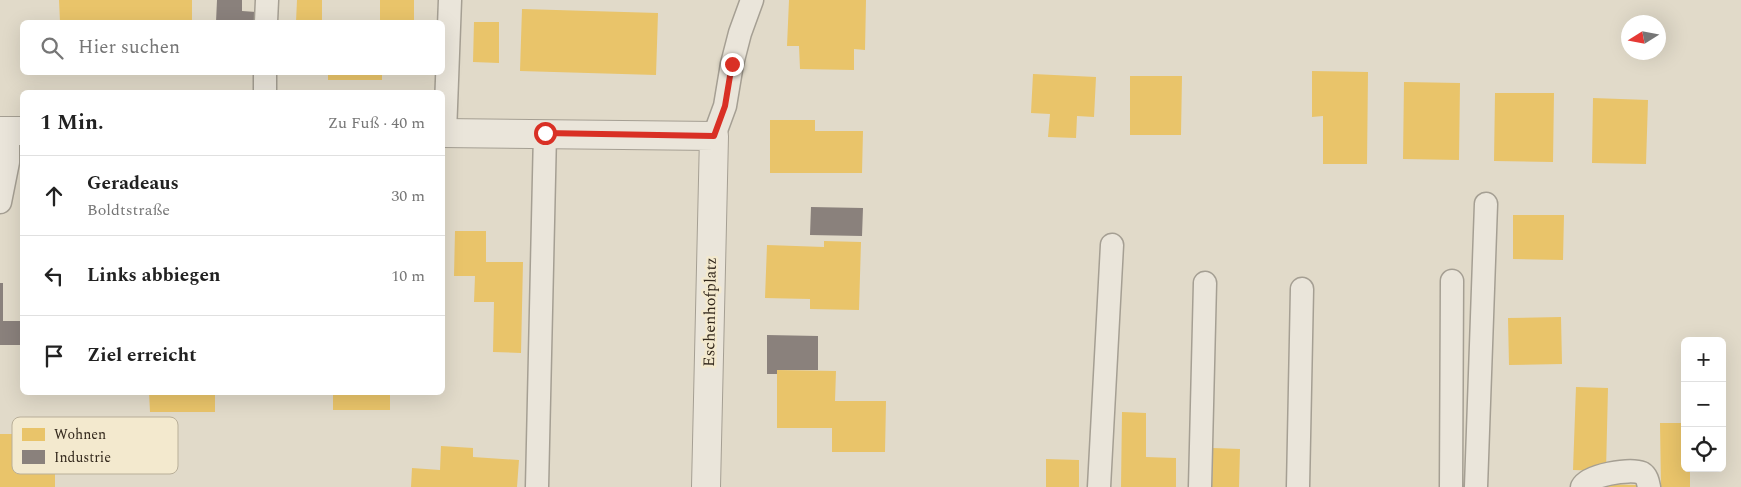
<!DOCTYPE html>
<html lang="de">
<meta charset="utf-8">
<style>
body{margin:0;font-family:Spectral,serif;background:#f6f6f6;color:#222}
.controls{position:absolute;right:15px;bottom:15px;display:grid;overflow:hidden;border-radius:8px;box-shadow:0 5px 20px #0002}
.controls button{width:45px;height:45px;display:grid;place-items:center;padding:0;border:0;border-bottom:1px solid #e0e0e0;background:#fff;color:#222;font:25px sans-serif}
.compass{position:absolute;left:1621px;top:15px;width:45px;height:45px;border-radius:50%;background:#fff;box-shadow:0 5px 20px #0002;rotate:259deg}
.stop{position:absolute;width:15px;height:15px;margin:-11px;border:4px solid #d93025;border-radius:50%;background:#fff}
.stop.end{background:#d93025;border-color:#fff;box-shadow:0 1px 5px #0008}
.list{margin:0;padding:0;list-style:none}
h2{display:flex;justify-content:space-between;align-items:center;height:65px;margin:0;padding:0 20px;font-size:21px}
h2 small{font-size:16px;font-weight:400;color:#767676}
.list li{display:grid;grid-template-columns:32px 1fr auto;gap:15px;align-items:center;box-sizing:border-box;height:80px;padding:0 20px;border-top:1px solid #e0e0e0}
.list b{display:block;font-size:19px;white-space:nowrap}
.list p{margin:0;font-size:16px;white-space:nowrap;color:#767676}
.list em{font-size:16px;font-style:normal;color:#767676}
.icon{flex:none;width:28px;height:28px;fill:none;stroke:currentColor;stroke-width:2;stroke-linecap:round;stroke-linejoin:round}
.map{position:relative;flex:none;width:1741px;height:487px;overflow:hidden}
.search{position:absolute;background:#fff;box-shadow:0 5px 20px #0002;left:20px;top:20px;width:425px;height:55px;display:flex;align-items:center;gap:12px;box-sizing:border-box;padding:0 18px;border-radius:8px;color:#767676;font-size:19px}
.panel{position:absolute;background:#fff;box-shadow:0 5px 20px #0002;left:20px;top:90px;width:425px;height:305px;border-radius:8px}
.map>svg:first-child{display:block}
.homes{fill:#e9c46a}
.industry{fill:#8a817c}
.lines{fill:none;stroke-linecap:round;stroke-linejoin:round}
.lane-casing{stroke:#a59f93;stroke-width:25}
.street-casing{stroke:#a59f93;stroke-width:30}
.lane{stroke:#eae5da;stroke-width:22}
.street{stroke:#eae5da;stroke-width:28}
.route{stroke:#d93025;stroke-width:6}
.labels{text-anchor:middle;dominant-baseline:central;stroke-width:5;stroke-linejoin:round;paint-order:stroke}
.street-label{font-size:16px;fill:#33281c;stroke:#f3e9ce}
.key{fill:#f3e9ce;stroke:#b9af99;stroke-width:1}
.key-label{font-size:14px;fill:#33281c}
</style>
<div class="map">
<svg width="1741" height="487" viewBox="0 0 1741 487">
<rect width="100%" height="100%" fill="#e1dac9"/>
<!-- homes -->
<path class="homes" d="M59 0H192V22H60Z
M297 0H322V22H296Z
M380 0H414V22H380Z
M789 0H866L865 50 854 49V70L800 69 799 46H787Z
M522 9 658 13 656 75 520 71Z
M474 22H499V63L473 62Z
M1312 71 1368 72 1367 164H1323V116L1312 117Z
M328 72H382V80H328Z
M1033 74 1096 77 1094 117 1077 116 1076 138 1048 137 1050 114 1031 113Z
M1130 76H1182L1181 135H1130Z
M1404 82 1460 83 1459 160 1403 159Z
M1495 93H1554L1553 162 1494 161Z
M1593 98 1648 100 1646 164 1592 163Z
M770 120H815V131H863L862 173H770Z
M1513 215H1564L1563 260 1513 259Z
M455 231H486V262H523L521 353 493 352 494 302H474L475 276H454Z
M824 241 861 242 859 310 810 309V299L765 298 767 245 824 247Z
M1561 317 1562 364 1509 365 1508 318Z
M777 370 836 371 835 401H886L885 452H832V428H777Z
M1576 387 1608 388 1606 471 1573 470Z
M149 392H215V412H150Z
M333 392H390V410H333Z
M1122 412 1146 413V457L1176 458V487H1121Z
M1660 423H1685V468H1690V487H1661Z
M0 434H55V487H0Z
M441 446 473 448V457L519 460 517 487H411L412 468 440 470Z
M1213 448 1240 449 1239 487H1212Z
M1046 459 1079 460V487H1046Z
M1596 484 1638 485V487H1595Z"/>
<!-- industry -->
<path class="industry" d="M217 0H242V11L256 12V22H216Z
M811 207 863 208 862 236 810 235Z
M0 283H3V321H20V345H0Z
M767 335 818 336V370H777V374H767Z"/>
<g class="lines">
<defs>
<path id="lane" d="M266 22 267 0
M265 92V72
M445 133 450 0
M714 136 725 106 732 64 740 33 752 0
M0 202 8 162V131
M537 487 545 133
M1099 487 1112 245
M1200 487 1205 283
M1298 487 1302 289
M1451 487 1452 281
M1476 487 1486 204
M1582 487C1588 475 1630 468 1642 473 1647 476 1648 482 1649 487"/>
<path id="street" d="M0 131H22
M442 133 714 136 706 487"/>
</defs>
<!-- lane casing -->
<use href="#lane" class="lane-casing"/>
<!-- street casing -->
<use href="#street" class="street-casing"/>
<!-- lane -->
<use href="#lane" class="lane"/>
<!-- street -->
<use href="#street" class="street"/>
</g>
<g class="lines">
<!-- route -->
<path class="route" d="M545 133 714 136 725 106 732 64"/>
</g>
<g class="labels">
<!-- street labels -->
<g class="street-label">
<text transform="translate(710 312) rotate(-89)">Eschenhofplatz</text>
</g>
</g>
<!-- legend -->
<rect x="12" y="417" width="166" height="57" rx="8" class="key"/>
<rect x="22" y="428" width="23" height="13" fill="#e9c46a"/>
<rect x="22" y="450" width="23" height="14" fill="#8a817c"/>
<g class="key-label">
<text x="54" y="439">Wohnen</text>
<text x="54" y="462">Industrie</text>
</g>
</svg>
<div class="controls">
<button>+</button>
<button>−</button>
<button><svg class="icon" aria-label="locate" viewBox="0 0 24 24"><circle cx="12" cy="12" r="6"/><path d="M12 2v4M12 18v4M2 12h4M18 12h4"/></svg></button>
</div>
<svg class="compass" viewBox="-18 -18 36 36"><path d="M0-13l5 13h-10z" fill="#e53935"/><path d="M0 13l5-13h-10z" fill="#767676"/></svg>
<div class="stop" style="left:545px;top:133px"></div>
<div class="stop end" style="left:732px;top:64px"></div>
<div class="search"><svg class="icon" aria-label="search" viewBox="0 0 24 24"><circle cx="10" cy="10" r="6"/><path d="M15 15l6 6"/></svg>Hier suchen</div>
<section class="panel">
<h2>1 Min.<small>Zu Fuß · 40 m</small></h2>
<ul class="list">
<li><svg class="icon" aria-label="ahead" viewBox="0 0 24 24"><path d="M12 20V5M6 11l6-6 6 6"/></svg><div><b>Geradeaus</b><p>Boldtstraße</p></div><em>30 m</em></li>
<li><svg class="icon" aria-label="left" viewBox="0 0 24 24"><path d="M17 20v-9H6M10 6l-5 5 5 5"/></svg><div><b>Links abbiegen</b></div><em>10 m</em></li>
<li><svg class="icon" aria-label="arrive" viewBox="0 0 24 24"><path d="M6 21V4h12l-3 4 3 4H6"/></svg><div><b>Ziel erreicht</b></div></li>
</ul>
</section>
</div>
